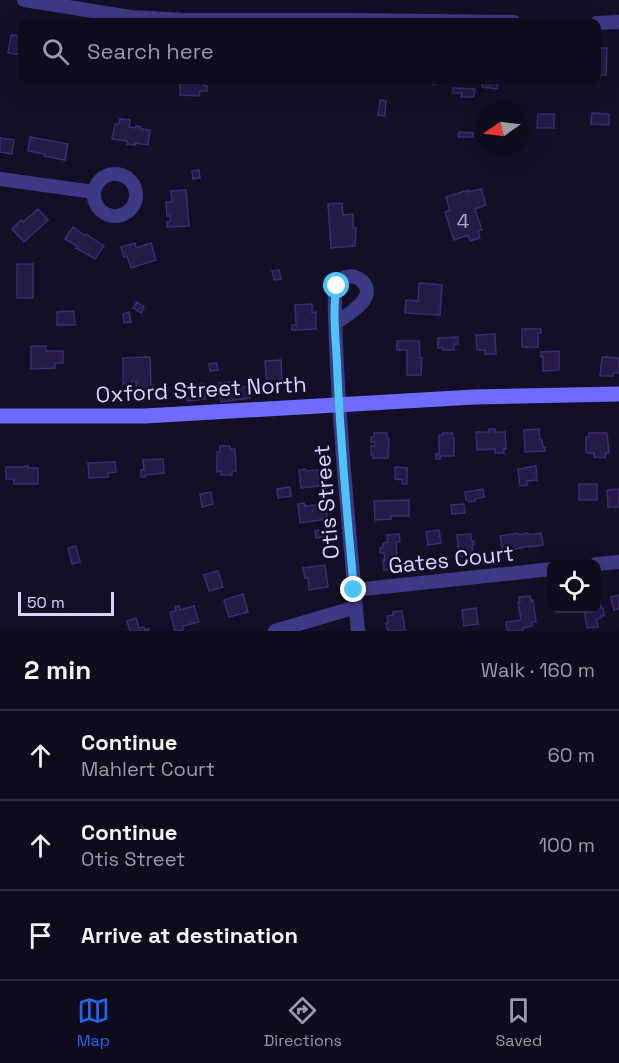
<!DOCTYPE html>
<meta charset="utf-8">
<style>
body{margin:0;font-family:"Space Grotesk",sans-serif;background:#1c1929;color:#f1f3f6}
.controls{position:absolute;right:18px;bottom:18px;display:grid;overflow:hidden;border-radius:12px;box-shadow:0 6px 24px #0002}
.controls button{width:54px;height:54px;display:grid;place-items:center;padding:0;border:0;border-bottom:2px solid #2e2b3b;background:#0e0b1c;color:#f1f3f6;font:30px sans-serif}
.compass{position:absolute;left:475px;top:102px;width:54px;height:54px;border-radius:50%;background:#0e0b1c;box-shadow:0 6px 24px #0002;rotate:256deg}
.scale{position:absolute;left:18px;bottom:15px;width:96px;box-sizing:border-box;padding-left:6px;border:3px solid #d9d4ff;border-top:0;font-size:16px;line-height:21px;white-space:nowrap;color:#d9d4ff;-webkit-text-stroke:4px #130f26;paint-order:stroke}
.stop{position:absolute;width:18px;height:18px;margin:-14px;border:4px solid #4fc3f7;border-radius:50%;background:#fff}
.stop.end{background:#4fc3f7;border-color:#fff;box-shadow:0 2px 6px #0008}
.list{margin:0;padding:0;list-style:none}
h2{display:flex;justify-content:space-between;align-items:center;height:78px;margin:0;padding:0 24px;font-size:26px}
h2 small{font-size:20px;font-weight:400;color:#9b9ba3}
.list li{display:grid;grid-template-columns:39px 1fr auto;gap:18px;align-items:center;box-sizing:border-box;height:90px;padding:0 24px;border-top:2px solid #2e2b3b}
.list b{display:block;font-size:22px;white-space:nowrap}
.list p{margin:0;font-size:20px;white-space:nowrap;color:#9b9ba3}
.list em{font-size:20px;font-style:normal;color:#9b9ba3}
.icon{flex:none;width:33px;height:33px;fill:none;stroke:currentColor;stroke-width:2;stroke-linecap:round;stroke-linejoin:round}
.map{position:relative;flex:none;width:619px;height:631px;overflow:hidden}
.search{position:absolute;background:#0e0b1c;box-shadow:0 6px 24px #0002;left:18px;right:18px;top:18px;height:66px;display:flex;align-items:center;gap:15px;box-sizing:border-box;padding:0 21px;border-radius:12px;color:#9b9ba3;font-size:22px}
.sheet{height:348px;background:#0e0b1c}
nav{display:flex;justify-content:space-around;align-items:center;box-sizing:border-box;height:84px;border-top:2px solid #2e2b3b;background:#0e0b1c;font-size:16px;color:#9b9ba3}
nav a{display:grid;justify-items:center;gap:3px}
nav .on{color:#2563eb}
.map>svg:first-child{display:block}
.building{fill:#241b47;stroke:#3b2d73;stroke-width:1.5}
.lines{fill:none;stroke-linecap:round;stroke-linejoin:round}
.street{stroke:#3d3a85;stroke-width:14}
.secondary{stroke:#6f6bff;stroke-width:15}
.route{stroke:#4fc3f7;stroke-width:8}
.labels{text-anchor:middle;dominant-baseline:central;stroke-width:5;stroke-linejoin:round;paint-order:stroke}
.number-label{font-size:20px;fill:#aca6d1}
.street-label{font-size:22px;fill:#d9d4ff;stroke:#130f26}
</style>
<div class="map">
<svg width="619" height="631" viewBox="0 0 619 631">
<rect width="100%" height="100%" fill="#130f26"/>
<!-- building -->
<path class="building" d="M11 35 22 36V55L8 53Z
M596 48H607L606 75H600V77H596Z
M180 80H205L204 86H207V91H200L199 96 180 95Z
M413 80H435V84L413 82Z
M483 80 498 81 497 89 482 87Z
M453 88 475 89 474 97H461L462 93H453Z
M380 100 386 101 385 116 378 115Z
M592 113 609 114V125L591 124Z
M538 114H554V128H537Z
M120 119 130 120 129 127 136 128V126L141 127V129L150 130 148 145 135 143V145L127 144V141L112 139 115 124H119Z
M459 132 473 133V137H458Z
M30 137 68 144 65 160 44 156 45 154 28 151Z
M0 138 14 140 12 154 0 152Z
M199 170 200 178 193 179 192 171Z
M481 189 486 205 475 209 482 230 478 231 480 238 470 241 468 235 454 240 445 212 450 210 446 197 468 190V192Z
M186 190 189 226 167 227V222H170V216H167L166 202H172L171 191Z
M342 203 343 215 353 214V228H356L355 246 331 248 328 204Z
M38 209 48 220 24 242 12 229 21 220 23 222Z
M73 227 84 235 86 234 104 246 95 259 76 248 77 246 65 239Z
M135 243 136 248 151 243 156 260 131 268 127 256 124 257 121 247Z
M17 264H33V298H17Z
M279 270 281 279 274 280 272 271Z
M419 283 442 285 440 315 405 313 406 300 418 301Z
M137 302 144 307 141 313 133 308Z
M312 304V313L316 312V329L292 330V325H296L295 305Z
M74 311 75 325H57V312Z
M129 312 131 322 124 323 123 314Z
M522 329H541V333H538V347H522Z
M495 334 496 354H485V350H477L476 335Z
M458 337V344H454V350H443V348H438V338Z
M397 341H419L420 358H422L421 375H407V350H397Z
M31 346H46V351H63V363H55V368L31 369Z
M559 351V370L543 371V356L541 357V352Z
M150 357 151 389H136V381H132V384H123V358Z
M602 357 619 358V373H613V376H600Z
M281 360 282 385H274L275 390H267L265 361Z
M217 363 218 370 210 371 209 364Z
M230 382V385L237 384V388L248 386 250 398 221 402 219 383Z
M204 384 205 399 187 401V388H197L196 385Z
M489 429H495V432H505L506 449H504V453H495V449L477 450 476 432H489Z
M539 429 540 440H542L543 447H545V451L525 452 524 430Z
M374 433H387V439H389L388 458H373V455H371V446H375V442H371V437H374Z
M443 433H453V438H454V456H440V459H436V454H439V435H443Z
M589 433H607L609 453H606L605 458 594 457V453H586V437H589Z
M220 446H230L231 449H235L236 471H232V475H221V471L217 472V452H220Z
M163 459 164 473 145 475V477H141V470H144L143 460Z
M115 462 116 472 108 473V477L89 478 88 463Z
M24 466H28V468H38V484H14V479H6V467H24Z
M536 466 537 480 527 481V485L520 486 518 469Z
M395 467 407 468V484H402V480L395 479Z
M306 469V471L318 470V477H322L323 483 319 484V486L301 488 299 470Z
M579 484H597V500H579Z
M290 487 291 496 278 498 277 489Z
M483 489 484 497 475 499V501L469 502 468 500H466L465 492Z
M619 489V507H608L607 490Z
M211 492 213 504 202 507 200 494Z
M409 500V516H391V519L375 520 374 501Z
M304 503 305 506 326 504 327 519 300 523 298 504Z
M464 504 465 513 452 514 451 505Z
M328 529 329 536 316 538 315 531Z
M439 530 441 543 428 545 426 532Z
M518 533 519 535 528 533V535L541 533 543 545 529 547V546L503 552 500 536Z
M399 534 400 542H396L397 558 391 559 392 569 384 570 383 560H385L384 553H380V548L383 547V543L388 542 387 535Z
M471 534V541H473L474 545H472L473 555 459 557 457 535Z
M76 546 80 562 72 564 68 548Z
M325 565 328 587 309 590 308 578H305L303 568Z
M218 571 223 587 209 591 204 575Z
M596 590 598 596H599L601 608H603L604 616H601V618L597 619 598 627 587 628 584 608H596Z
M243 594 248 612 229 617 224 600Z
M619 595V609L614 610 611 597Z
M530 596 531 601 533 600 536 622H532V626L523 628V631H507L506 622 521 620 518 602H520L519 597Z
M179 606 180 610 194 606 199 622 183 626V630L175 631 170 612 176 611 175 607Z
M476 608 478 624 464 626 462 610Z
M402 611 405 631H389L388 629H387L386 623H388L387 616 393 615V612Z
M136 618 139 628 144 627 145 630 149 629V631H130L127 621Z"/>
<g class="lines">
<!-- street -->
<path class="street" d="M24 0 131 17 185 20H353L514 22
M596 23 619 22
M94 195a21 21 0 1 1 42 0a21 21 0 1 1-42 0Z
M0 179 94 192
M336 323C344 317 359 308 364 300 377 280 342 265 336 288 334 297 335 307 335 316 338 421 349 526 358 631
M596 564 619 562
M354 590 552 569
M275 631 356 607"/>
<!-- secondary -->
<path class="secondary" d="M0 416H145L474 397 619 394"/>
</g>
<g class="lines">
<!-- route -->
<path class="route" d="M337 286C332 307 336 341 337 364 340 440 347 515 354 590"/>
</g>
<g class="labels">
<!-- number labels -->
<g class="number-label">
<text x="463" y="221">4</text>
</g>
<!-- street labels -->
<g class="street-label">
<text transform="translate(201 389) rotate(-3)">Oxford Street North</text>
<text transform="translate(326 502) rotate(-95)">Otis Street</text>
<text transform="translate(451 559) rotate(-6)">Gates Court</text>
</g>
</g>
</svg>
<div class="controls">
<button><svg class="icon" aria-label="locate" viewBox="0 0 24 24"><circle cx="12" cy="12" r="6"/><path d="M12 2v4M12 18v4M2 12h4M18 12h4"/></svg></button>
</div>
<svg class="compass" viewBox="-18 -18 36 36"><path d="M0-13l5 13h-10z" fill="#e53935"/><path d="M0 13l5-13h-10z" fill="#9b9ba3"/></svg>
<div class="scale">50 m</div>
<div class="stop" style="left:337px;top:286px"></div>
<div class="stop end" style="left:354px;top:590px"></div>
<div class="search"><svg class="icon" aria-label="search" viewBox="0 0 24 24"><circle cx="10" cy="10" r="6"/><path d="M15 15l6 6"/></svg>Search here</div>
</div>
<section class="sheet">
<h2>2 min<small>Walk · 160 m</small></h2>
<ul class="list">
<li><svg class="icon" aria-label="ahead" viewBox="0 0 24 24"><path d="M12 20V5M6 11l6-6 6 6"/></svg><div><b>Continue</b><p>Mahlert Court</p></div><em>60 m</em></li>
<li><svg class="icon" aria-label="ahead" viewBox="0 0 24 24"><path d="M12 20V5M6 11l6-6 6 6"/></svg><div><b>Continue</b><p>Otis Street</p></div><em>100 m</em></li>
<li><svg class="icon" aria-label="arrive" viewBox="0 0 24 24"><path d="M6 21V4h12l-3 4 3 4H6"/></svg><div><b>Arrive at destination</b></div></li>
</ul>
</section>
<nav>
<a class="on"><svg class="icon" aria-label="map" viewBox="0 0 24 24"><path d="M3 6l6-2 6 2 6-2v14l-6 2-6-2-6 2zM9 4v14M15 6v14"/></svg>Map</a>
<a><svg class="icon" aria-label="directions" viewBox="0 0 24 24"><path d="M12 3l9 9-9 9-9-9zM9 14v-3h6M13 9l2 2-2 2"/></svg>Directions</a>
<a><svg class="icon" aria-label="saved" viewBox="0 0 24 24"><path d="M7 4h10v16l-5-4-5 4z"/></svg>Saved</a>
</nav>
